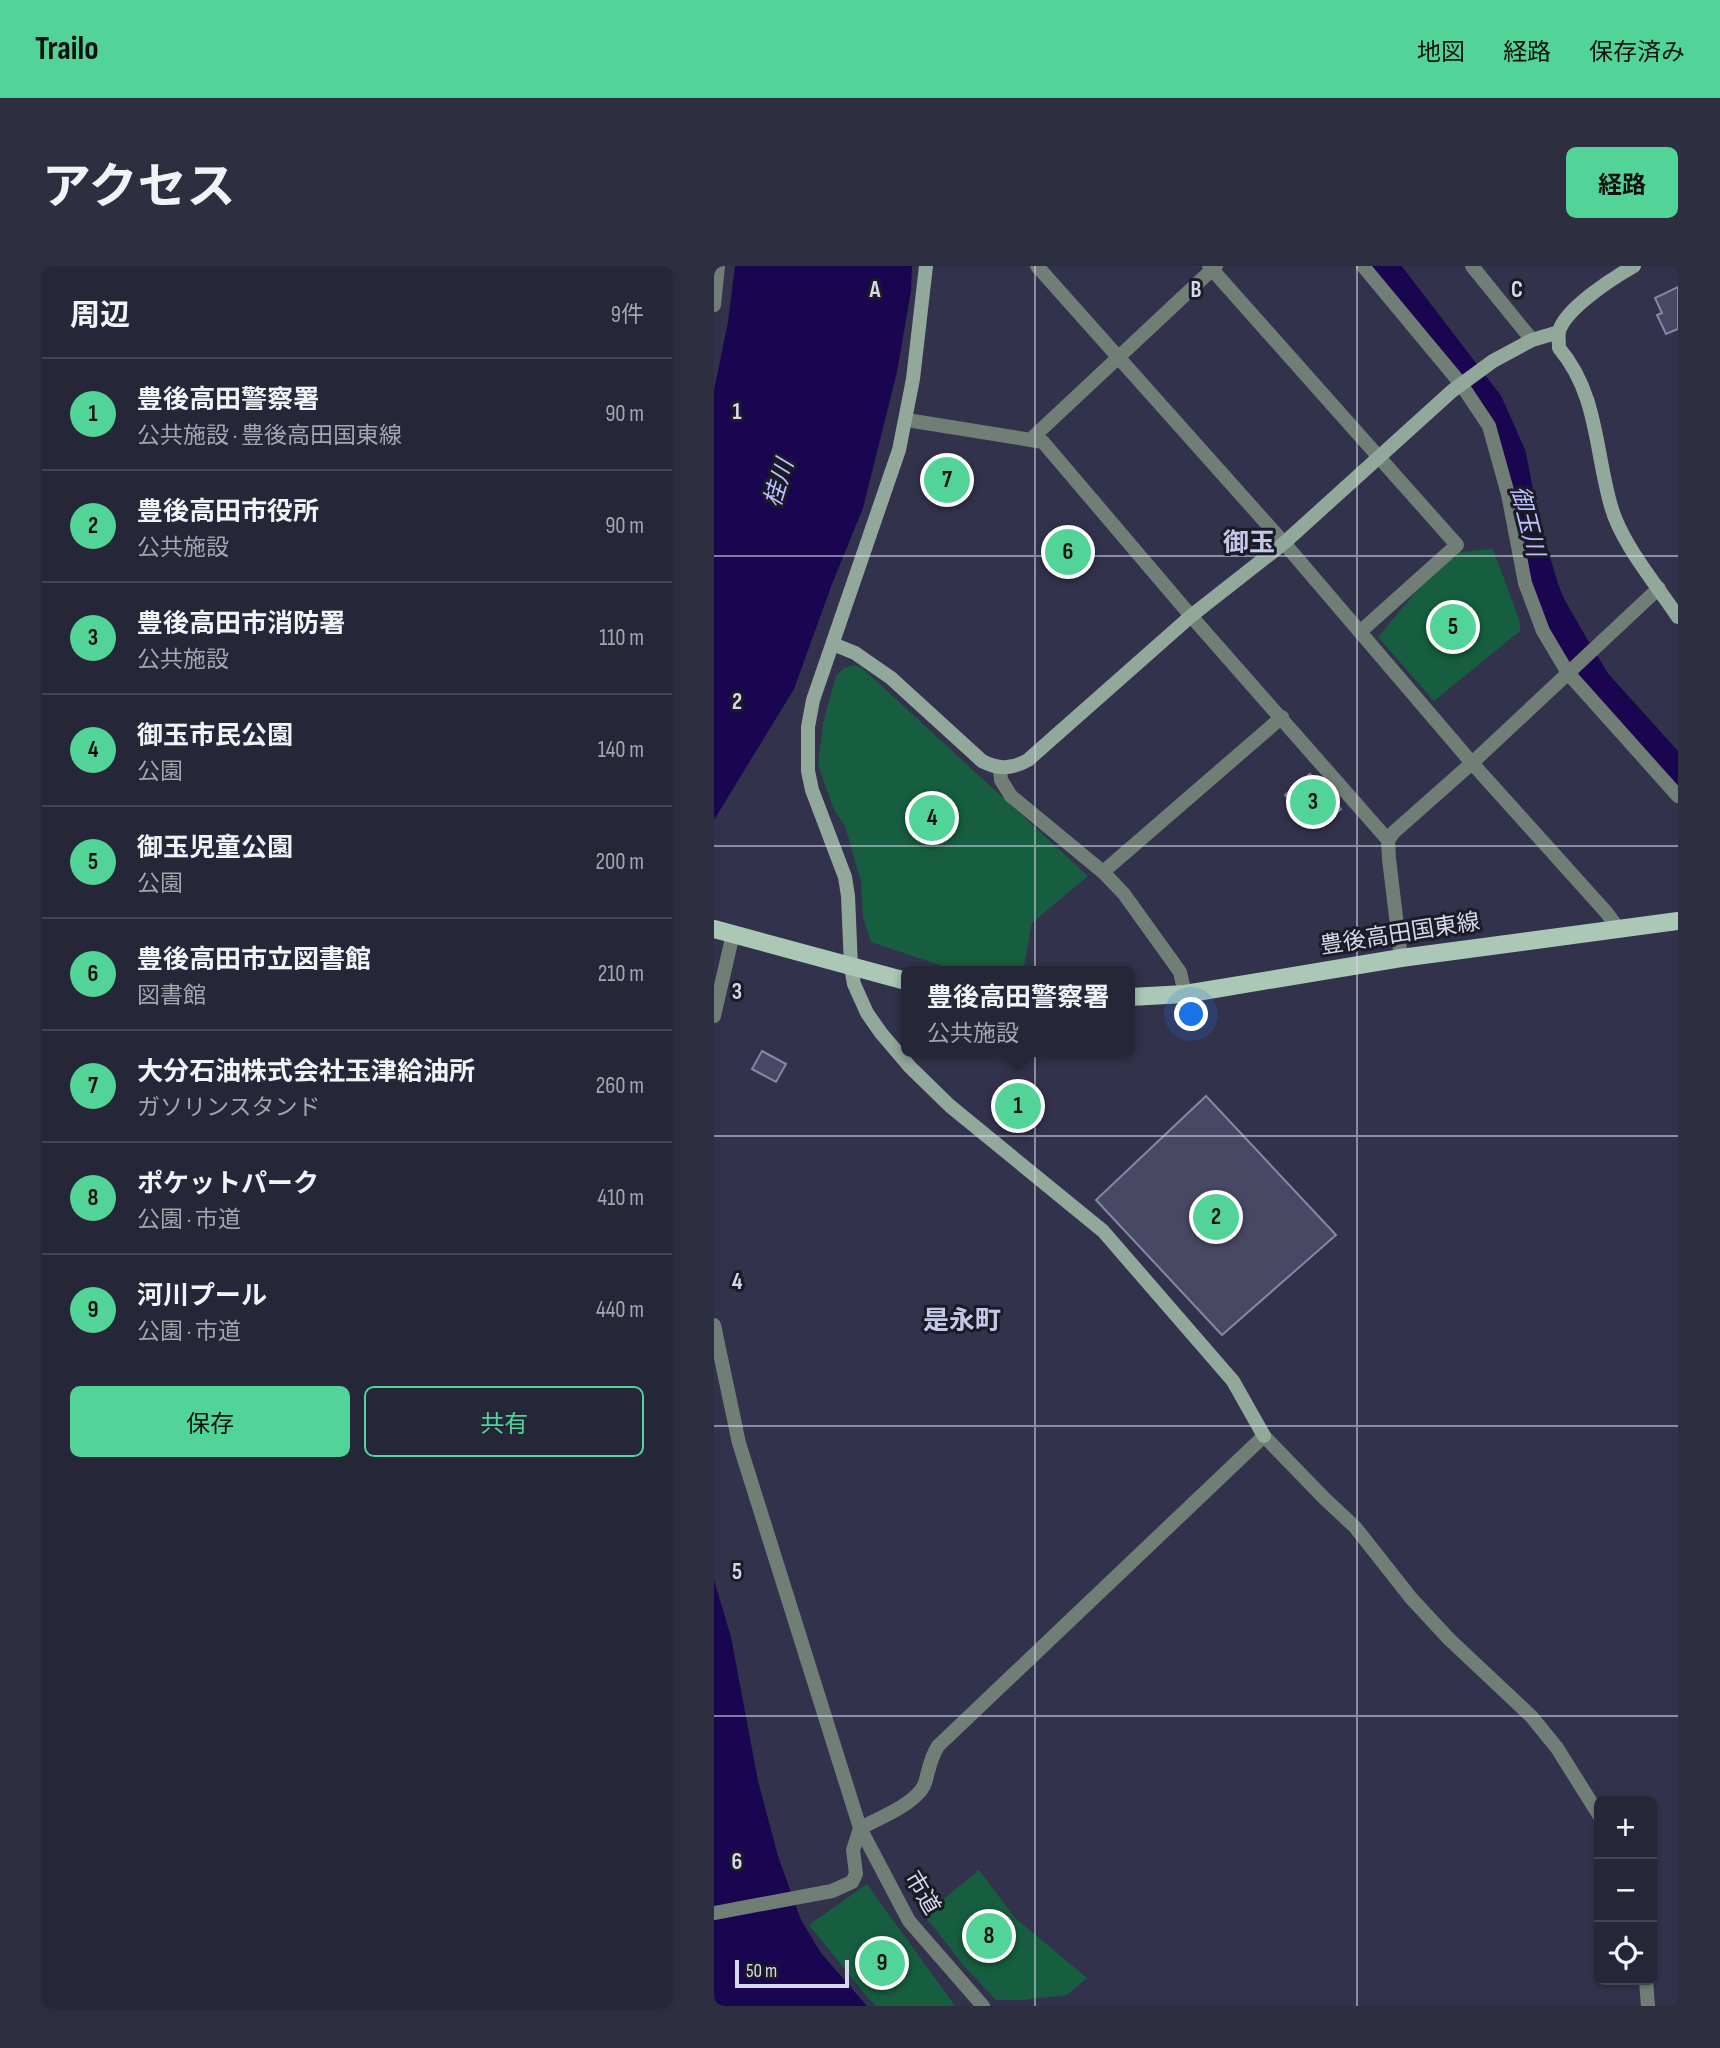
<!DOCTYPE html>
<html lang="ja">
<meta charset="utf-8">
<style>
body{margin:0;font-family:"Sofia Sans Condensed","Noto Sans JP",sans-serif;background:#2e2e41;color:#f1f3f6}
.controls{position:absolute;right:21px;bottom:21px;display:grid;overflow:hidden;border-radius:10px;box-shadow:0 2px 5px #0004}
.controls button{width:63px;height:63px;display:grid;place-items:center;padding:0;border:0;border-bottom:2px solid #424353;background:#262639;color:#f1f3f6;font:35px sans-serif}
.scale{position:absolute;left:21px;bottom:18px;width:114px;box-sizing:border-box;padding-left:7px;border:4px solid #d7d8e9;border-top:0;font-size:19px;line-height:24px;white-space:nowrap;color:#d7d8e9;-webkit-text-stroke:5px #1b1b27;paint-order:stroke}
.you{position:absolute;left:478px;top:749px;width:24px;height:24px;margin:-18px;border:5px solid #fff;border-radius:50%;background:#1a73e8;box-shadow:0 0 0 10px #1a73e833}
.badge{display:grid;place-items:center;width:46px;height:46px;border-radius:50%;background:#52d397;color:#111;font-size:23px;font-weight:700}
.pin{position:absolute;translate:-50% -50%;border:4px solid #fff;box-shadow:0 2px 7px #0006}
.popup{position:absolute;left:187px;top:700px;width:234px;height:91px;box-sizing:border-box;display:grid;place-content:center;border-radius:10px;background:#262639;filter:drop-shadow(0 2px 5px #0005);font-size:23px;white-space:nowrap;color:#a4a5ae}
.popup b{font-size:26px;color:#f1f3f6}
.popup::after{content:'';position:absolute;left:50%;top:100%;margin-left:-14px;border:14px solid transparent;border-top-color:#262639}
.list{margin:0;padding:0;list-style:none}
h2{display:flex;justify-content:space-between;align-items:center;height:91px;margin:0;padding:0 28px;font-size:30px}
h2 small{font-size:23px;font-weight:400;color:#a4a5ae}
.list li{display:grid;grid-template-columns:46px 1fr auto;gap:21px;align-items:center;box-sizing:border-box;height:112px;padding:0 28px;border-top:2px solid #424353}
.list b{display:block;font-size:26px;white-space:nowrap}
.list p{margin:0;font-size:23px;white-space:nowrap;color:#a4a5ae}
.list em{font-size:23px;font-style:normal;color:#a4a5ae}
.actions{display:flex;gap:14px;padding:21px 28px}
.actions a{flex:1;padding:16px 0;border:2px solid #52d397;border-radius:10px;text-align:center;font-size:24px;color:#52d397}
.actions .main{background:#52d397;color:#111}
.icon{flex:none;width:38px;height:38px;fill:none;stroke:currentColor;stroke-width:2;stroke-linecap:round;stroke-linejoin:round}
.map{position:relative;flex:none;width:964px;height:1740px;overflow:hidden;border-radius:10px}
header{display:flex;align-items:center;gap:42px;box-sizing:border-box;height:98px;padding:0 35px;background:#52d397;color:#111}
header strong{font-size:33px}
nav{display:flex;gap:38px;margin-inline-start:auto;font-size:24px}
.intro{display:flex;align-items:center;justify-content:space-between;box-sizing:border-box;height:168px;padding:0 42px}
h1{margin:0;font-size:49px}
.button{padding:18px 32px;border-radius:10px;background:#52d397;color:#111;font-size:24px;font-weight:700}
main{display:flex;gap:42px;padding:0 42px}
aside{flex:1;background:#262639;border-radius:10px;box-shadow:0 2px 5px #0004}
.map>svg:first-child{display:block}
.green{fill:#165e3f}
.water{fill:#1a0650}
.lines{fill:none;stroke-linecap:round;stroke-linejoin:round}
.river{stroke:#1a0650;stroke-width:28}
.building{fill:#484864;stroke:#8687a6;stroke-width:2}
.street{stroke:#717e76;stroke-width:14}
.secondary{stroke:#91a89b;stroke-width:14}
.primary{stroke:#abc8b7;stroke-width:18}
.grid{fill:none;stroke:#d7d8e9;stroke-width:2;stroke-opacity:0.55}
.labels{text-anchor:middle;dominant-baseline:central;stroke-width:6;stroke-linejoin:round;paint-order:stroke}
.street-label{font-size:23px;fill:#d7d8e9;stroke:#1b1b27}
.water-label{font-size:24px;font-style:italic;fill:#bdbeff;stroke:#1b1b27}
.quarter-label{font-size:26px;font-weight:bold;fill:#c5c7e8;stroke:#1b1b27}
.grid-label{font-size:23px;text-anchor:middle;font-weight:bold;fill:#d7d8e9;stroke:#1b1b27;stroke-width:6;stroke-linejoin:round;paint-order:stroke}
</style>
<header>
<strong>Trailo</strong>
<nav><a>地図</a><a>経路</a><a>保存済み</a></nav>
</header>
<div class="intro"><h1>アクセス</h1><a class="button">経路</a></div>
<main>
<aside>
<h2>周辺<small>9件</small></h2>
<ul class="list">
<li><span class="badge">1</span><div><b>豊後高田警察署</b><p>公共施設 · 豊後高田国東線</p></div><em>90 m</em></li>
<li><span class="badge">2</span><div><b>豊後高田市役所</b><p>公共施設</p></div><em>90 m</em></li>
<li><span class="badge">3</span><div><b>豊後高田市消防署</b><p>公共施設</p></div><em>110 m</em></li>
<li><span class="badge">4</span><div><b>御玉市民公園</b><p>公園</p></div><em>140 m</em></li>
<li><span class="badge">5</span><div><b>御玉児童公園</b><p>公園</p></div><em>200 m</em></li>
<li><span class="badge">6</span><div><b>豊後高田市立図書館</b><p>図書館</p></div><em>210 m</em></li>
<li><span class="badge">7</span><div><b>大分石油株式会社玉津給油所</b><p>ガソリンスタンド</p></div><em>260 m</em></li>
<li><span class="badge">8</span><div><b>ポケットパーク</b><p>公園 · 市道</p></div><em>410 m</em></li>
<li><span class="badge">9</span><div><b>河川プール</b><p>公園 · 市道</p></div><em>440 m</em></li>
</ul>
<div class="actions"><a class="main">保存</a><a>共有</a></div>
</aside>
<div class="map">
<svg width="964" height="1740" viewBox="0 0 964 1740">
<rect width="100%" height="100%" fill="#32324c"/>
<!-- green -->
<path class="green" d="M779 283 806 356V365L720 435 664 371 734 287Z
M139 399 147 401 374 610 318 657 309 705H265L229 700 157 676 149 651 147 616 131 560 120 544 104 499 109 457 122 410 130 402Z
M265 1604 301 1652 373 1712 353 1729 309 1734H282L251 1701 210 1649Z
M153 1618 241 1740H163L156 1734 95 1659Z"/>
<!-- water -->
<path class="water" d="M21 0H198L197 25 183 106 149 242 118 318 80 423 0 554V124L14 56Z
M0 1314 17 1371 44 1515 64 1590 87 1654 107 1687 153 1740H0Z"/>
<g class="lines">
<!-- river -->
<path class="river" d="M670 0 775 137 798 189 812 260 831 323 838 340 861 380 883 416 964 506"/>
</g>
<!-- building -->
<path class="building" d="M964 21V63L952 68 943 49 948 47 941 32Z
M596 508 627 543 604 561 571 529Z
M48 785 72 798 62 816 38 803Z
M492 830 622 969 508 1069 382 934Z"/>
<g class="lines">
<!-- street -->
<path class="street" d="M323 0 570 277 758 497 892 646 904 662
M495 0 743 279 647 365
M649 0 747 118 775 160 794 228 811 317 829 365 854 407 964 530
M758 0 818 74
M0 39 4 0
M193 154 329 176 477 350 674 574
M316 174 502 0
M286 502 287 514 297 530 389 606 410 628 466 706 471 728
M389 606 568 451
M687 692 675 593 674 574 680 566 758 497 945 322
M0 750 19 668
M0 1059 25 1177 146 1562 195 1655 269 1740
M0 1647 118 1625 138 1616 142 1608 139 1584 146 1562C164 1553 204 1537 211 1517 215 1503 216 1493 224 1480L550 1170 610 1232 641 1261 697 1332 735 1373 817 1450 843 1482 885 1549
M932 1714 934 1740"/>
<!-- secondary -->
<path class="secondary" d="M212 0 199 113 185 184 99 434 94 461V505L98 524 131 611 134 630 137 701 140 718 153 747 167 767 196 801 236 840 389 965 519 1115 550 1170
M920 0C899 12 852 42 845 65 844 70 845 77 845 82 884 128 881 185 897 240 907 277 942 318 964 351
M119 378 141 387 177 412 268 495C285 504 298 503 314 494L477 350 570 277 738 125 779 95 818 74 845 66"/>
<!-- primary -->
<path class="primary" d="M0 663 192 715
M416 731 471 728 687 692 964 655"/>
</g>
<!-- grid -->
<path class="grid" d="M321 0V1740M643 0V1740M0 290H964M0 580H964M0 870H964M0 1160H964M0 1450H964"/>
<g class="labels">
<!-- street labels -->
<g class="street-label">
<text transform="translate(686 668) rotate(-9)">豊後高田国東線</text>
<text transform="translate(208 1627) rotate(59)">市道</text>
</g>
<!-- water labels -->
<g class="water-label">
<text transform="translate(65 217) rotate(-73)">桂川</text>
<text transform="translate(813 255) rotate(76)">御玉川</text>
</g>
<!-- quarter labels -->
<g class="quarter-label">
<text x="535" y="277">御玉</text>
<text x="248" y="1055">是永町</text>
</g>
</g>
<g class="grid-label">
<text x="161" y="31">A</text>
<text x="482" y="31">B</text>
<text x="803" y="31">C</text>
<text x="23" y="153">1</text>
<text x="23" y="443">2</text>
<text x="23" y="733">3</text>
<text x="23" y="1023">4</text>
<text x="23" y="1313">5</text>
<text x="23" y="1603">6</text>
</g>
</svg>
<div class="controls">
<button>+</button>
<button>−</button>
<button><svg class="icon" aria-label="locate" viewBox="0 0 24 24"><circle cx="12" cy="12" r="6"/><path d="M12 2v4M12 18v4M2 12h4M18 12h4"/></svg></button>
</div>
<div class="scale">50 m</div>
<div class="you"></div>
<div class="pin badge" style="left:304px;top:840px">1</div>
<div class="popup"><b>豊後高田警察署</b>公共施設</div>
<div class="pin badge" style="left:502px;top:951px">2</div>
<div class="pin badge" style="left:599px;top:536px">3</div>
<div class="pin badge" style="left:218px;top:552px">4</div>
<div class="pin badge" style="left:739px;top:361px">5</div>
<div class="pin badge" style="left:354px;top:286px">6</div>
<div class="pin badge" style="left:233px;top:214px">7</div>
<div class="pin badge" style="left:275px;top:1670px">8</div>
<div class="pin badge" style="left:168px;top:1697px">9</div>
</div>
</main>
